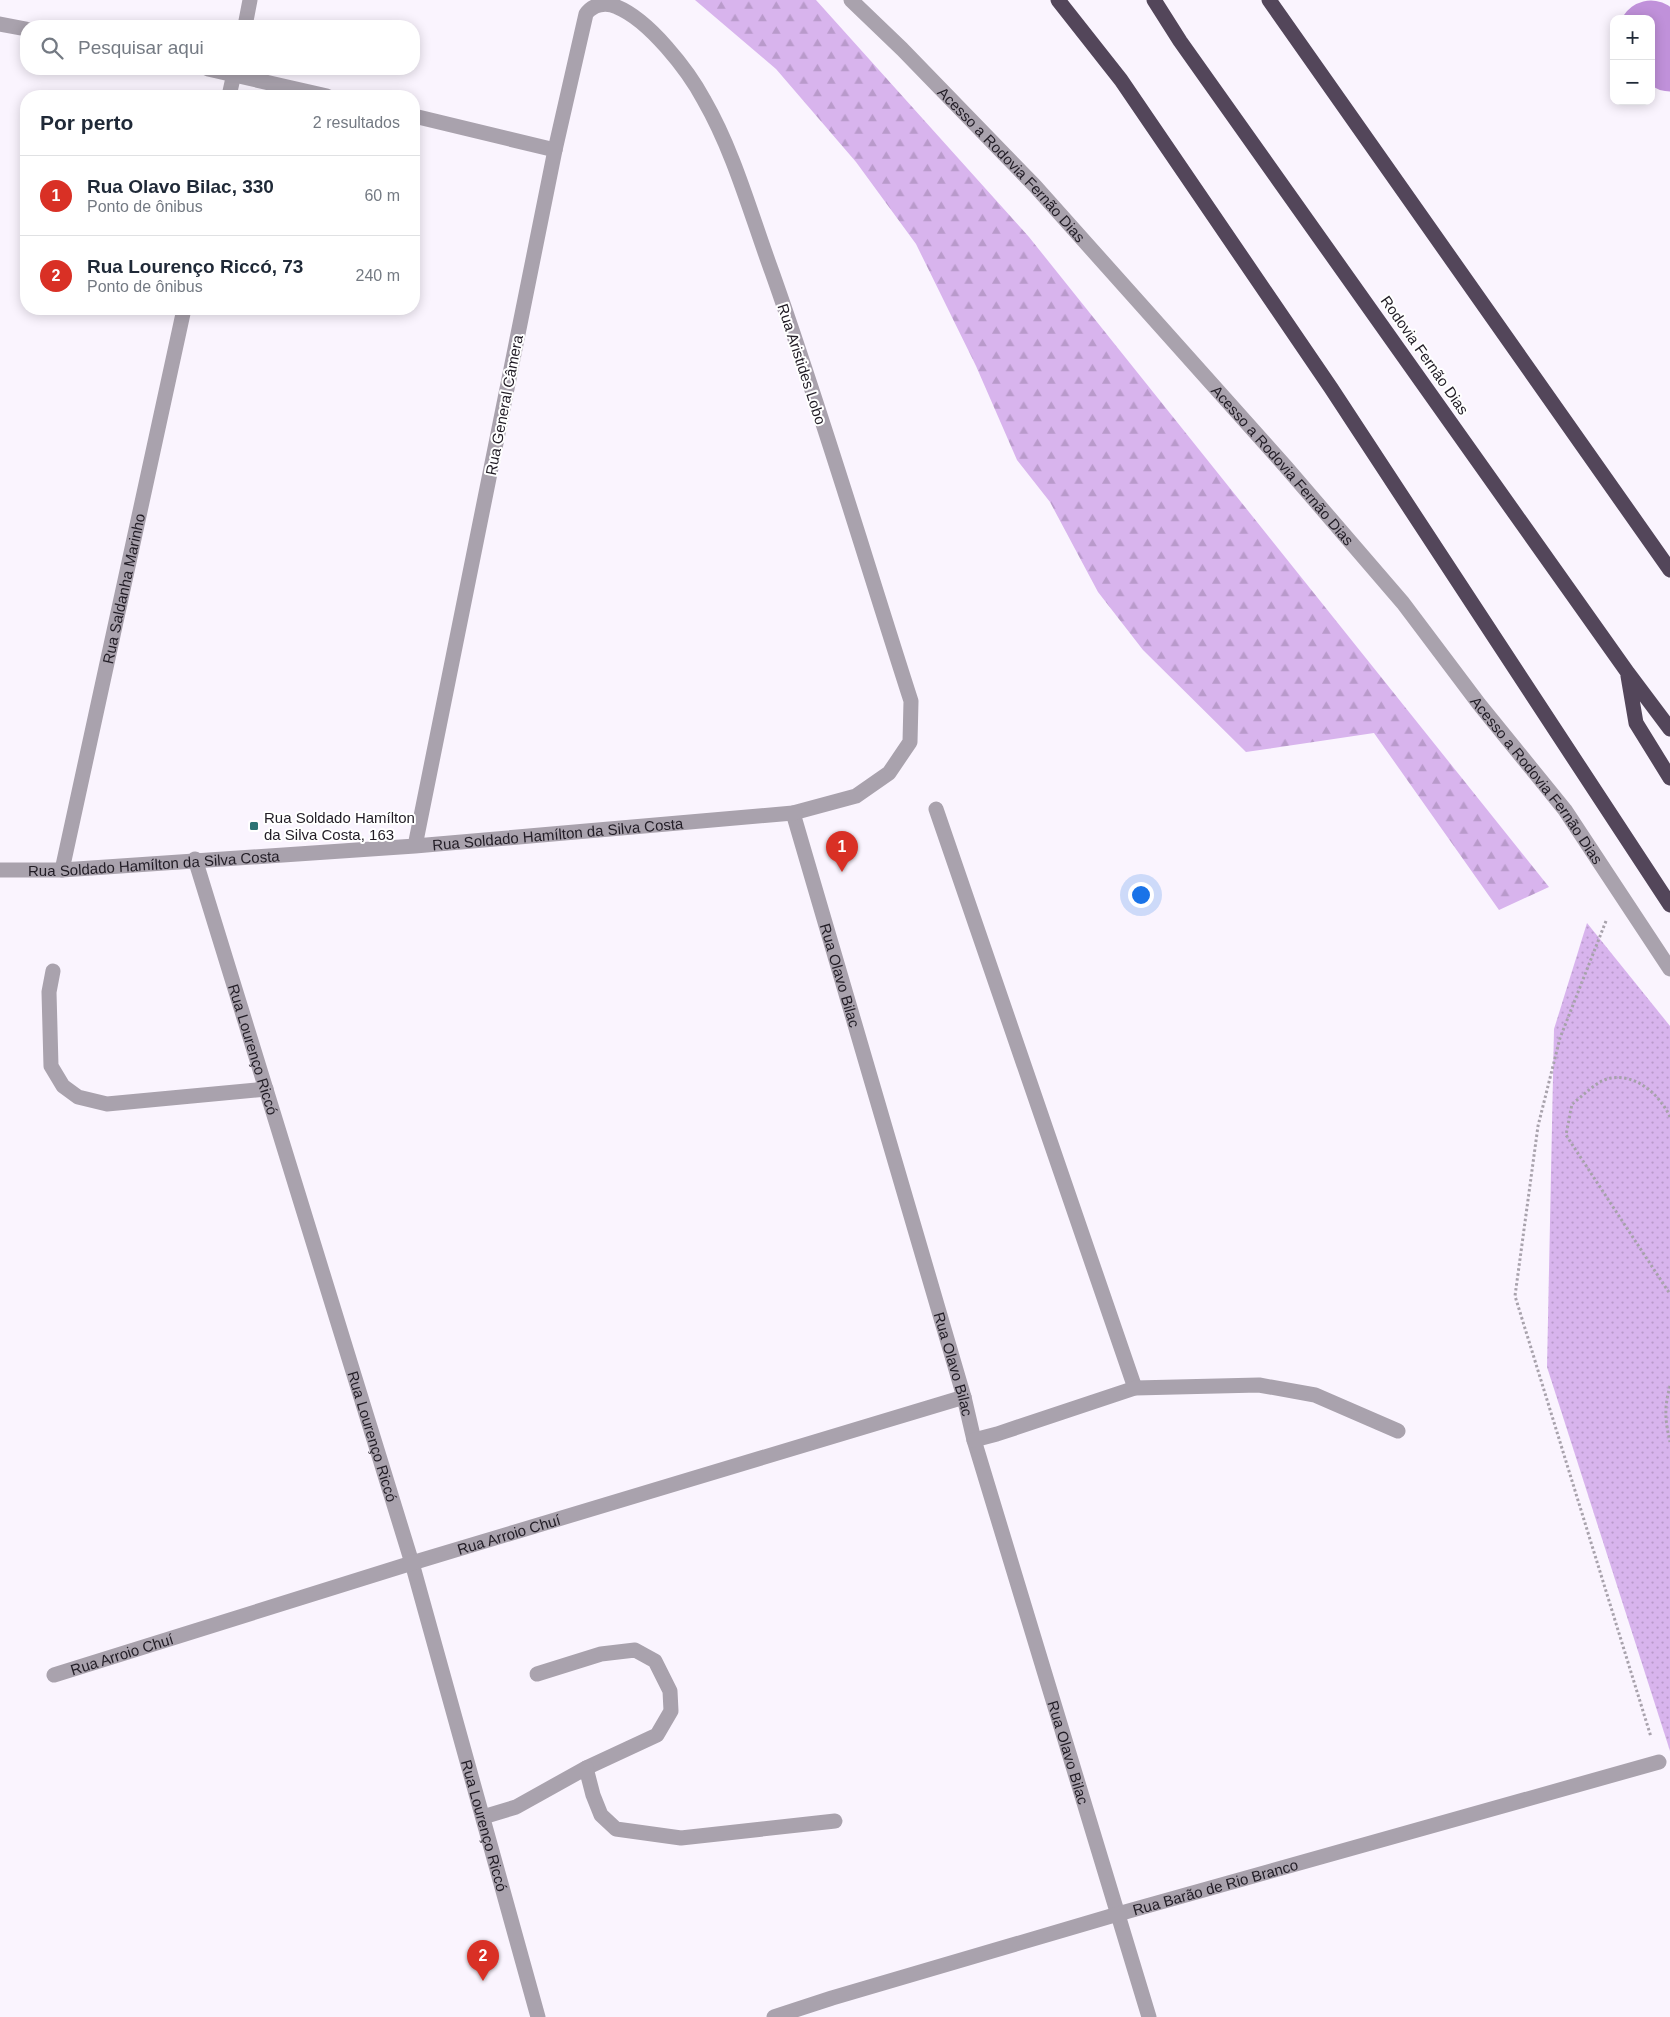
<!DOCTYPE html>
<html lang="pt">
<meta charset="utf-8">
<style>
body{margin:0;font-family:Arial,sans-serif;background:#f6f6f7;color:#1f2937}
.controls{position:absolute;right:15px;top:15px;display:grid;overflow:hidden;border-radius:10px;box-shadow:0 2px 12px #0003}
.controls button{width:45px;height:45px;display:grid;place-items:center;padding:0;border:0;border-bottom:1px solid #e0e1e3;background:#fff;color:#1f2937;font:25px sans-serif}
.you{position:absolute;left:1140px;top:894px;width:18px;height:18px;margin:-12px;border:4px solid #fff;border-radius:50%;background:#1a73e8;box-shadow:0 0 0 8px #1a73e833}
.badge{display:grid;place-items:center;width:32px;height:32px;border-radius:50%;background:#d93025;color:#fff;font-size:16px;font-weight:700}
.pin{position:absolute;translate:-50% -41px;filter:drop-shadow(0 1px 2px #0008)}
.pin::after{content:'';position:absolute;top:26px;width:18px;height:15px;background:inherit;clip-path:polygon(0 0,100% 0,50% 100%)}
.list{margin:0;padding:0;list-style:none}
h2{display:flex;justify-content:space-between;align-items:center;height:65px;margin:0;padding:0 20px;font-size:21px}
h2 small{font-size:16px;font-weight:400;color:#747a83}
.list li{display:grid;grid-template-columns:32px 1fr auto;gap:15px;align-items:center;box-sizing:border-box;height:80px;padding:0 20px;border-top:1px solid #e0e1e3}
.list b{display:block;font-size:19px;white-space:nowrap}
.list p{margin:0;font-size:16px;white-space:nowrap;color:#747a83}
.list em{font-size:16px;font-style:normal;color:#747a83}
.icon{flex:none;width:28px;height:28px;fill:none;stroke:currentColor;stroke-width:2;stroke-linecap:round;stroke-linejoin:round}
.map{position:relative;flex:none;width:1670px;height:2017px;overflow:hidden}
.search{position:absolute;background:#fff;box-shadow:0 2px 12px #0003;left:20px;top:20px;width:400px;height:55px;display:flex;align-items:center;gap:12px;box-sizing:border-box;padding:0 18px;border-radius:20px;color:#747a83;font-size:19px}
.panel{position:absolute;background:#fff;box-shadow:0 2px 12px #0003;left:20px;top:90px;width:400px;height:225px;border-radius:20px}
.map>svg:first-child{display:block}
.green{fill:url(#green-dots)}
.forest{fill:url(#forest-firs)}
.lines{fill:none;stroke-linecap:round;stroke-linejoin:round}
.river{stroke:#c091da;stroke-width:65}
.path{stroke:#a8a2ac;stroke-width:3;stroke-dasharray:2.5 2.5;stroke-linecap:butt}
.minor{stroke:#a9a2ad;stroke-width:15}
.highway{stroke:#53465a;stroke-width:15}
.poi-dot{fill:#2c7572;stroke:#fff;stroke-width:2}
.labels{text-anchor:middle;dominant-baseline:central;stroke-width:4;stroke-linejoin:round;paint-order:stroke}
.street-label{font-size:15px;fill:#211c25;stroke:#fff}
.poi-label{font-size:15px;fill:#211c25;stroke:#fff;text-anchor:start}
</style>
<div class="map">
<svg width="1670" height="2017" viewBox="0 0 1670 2017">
<defs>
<pattern id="green-dots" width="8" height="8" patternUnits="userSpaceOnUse" patternTransform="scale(1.25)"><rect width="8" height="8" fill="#d8b4ed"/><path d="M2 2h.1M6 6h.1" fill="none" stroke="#b99acb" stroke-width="1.8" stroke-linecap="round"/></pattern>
<pattern id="forest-firs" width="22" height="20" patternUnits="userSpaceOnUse" patternTransform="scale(1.25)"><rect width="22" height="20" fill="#d8b4ed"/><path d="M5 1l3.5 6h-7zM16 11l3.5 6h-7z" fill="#b99acb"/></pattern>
</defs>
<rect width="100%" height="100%" fill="#faf4fe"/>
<!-- green -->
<path class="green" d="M1587 923 1670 1026V1751L1547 1367 1554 1029Z"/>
<!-- forest -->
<path class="forest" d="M695 0H816L1029 237 1549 887 1499 910 1374 733 1246 752 1143 650 1098 592 1050 502 1017 460 976 366 916 244 856 162 776 69Z"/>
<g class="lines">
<!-- river -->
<path class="river" d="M1651 33 1670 59"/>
<!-- path -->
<path class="path" d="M1606 921 1560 1038 1538 1126 1515 1296 1651 1737
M1670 1117C1660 1095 1637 1074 1611 1078 1597 1080 1583 1096 1572 1104L1566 1135 1670 1294
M1670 1386C1664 1408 1665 1420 1670 1442"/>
<!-- minor -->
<g class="minor">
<path id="s1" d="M851 0 902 49 1035 186 1286 467 1403 603 1479 704 1565 810 1670 969"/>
<path d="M0 24 26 29"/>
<path d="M245 26 250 0"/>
<path d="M208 69 327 96"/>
<path d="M229 96 235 69"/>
<path d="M414 116 555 150"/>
<path d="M936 809 1135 1388"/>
<path id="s2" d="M793 813 964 1397 974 1440 1149 2017"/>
<path id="s3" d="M195 859 412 1563 538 2017"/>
<path id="s4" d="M0 870H62L415 846 793 813 856 796 889 773 910 742 911 701C865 558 822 413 772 272 751 215 734 152 704 100 688 70 649 20 617 7 606 2 593 4 586 14L555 150 415 846"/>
<path id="s5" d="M62 870 184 309"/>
<path d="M53 971 49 992 51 1066 63 1086 78 1097 107 1104 266 1089"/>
<path d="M974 1440 997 1434 1135 1388 1259 1385 1315 1395 1398 1431"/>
<path d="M537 1674 601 1654 635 1650 655 1661 670 1691 671 1711 657 1735 586 1768"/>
<path id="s6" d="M54 1675 412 1563 964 1397"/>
<path d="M483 1817 516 1807 586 1768 593 1795 601 1815 616 1829 681 1838 835 1821"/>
<path id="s7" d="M774 2017 832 1998 1118 1914 1659 1762"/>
</g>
<!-- highway -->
<path class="highway" d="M1058 0 1121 80 1331 388 1670 905
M1154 0 1180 41 1628 673 1670 729
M1269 0 1670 570
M1628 676 1636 723 1670 778"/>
</g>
<!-- markers -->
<rect class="poi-dot" x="249" y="821" width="10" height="10" rx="2.5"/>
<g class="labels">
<!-- street labels -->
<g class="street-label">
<text stroke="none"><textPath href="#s1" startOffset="230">Acesso a Rodovia Fernão Dias</textPath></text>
<text transform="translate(1425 355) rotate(55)">Rodovia Fernão Dias</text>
<text transform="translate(802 364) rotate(72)">Rua Aristides Lobo</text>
<text transform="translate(504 405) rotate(-79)">Rua General Câmera</text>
<text stroke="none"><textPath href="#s1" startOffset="635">Acesso a Rodovia Fernão Dias</textPath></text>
<text stroke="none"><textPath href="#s5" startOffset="288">Rua Saldanha Marinho</textPath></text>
<text stroke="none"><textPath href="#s1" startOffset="1040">Acesso a Rodovia Fernão Dias</textPath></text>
<text stroke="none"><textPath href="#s4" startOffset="559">Rua Soldado Hamílton da Silva Costa</textPath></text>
<text stroke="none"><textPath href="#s4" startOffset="154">Rua Soldado Hamílton da Silva Costa</textPath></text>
<text stroke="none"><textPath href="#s2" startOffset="169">Rua Olavo Bilac</textPath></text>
<text stroke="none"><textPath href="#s3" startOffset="199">Rua Lourenço Riccó</textPath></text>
<text stroke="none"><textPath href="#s2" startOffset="574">Rua Olavo Bilac</textPath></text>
<text stroke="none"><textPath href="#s3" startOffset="604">Rua Lourenço Riccó</textPath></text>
<text stroke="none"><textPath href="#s6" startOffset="476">Rua Arroio Chuí</textPath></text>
<text stroke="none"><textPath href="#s6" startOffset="71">Rua Arroio Chuí</textPath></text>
<text stroke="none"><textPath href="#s2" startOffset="979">Rua Olavo Bilac</textPath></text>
<text stroke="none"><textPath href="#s3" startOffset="1009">Rua Lourenço Riccó</textPath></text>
<text stroke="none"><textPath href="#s7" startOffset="460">Rua Barão de Rio Branco</textPath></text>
</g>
<!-- poi labels -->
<g class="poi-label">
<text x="264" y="817">Rua Soldado Hamílton<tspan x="264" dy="17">da Silva Costa, 163</tspan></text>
</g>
</g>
</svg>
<div class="controls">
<button>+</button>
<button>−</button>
</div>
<div class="you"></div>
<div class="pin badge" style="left:842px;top:872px">1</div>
<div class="pin badge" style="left:483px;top:1981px">2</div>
<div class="search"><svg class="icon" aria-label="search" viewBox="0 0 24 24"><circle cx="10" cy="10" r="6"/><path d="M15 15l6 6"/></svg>Pesquisar aqui</div>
<section class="panel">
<h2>Por perto<small>2 resultados</small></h2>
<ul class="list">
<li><span class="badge">1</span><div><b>Rua Olavo Bilac, 330</b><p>Ponto de ônibus</p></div><em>60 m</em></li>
<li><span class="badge">2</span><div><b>Rua Lourenço Riccó, 73</b><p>Ponto de ônibus</p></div><em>240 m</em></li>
</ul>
</section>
</div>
